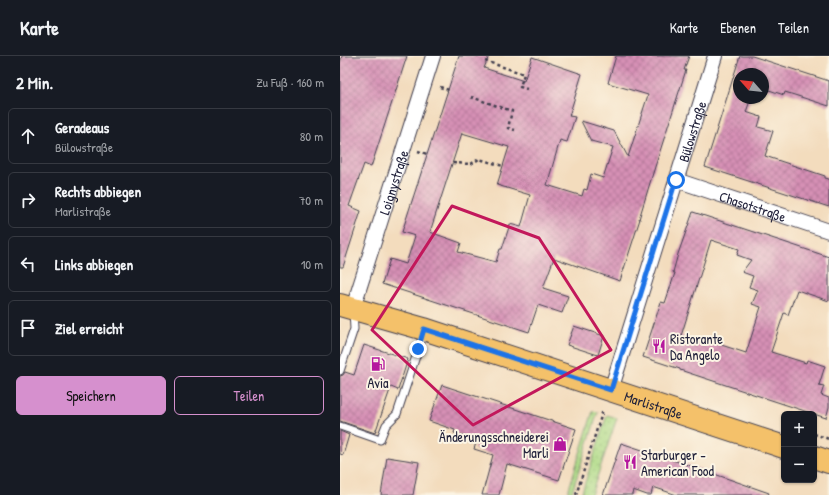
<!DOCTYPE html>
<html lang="de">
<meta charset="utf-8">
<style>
body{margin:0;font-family:"Patrick Hand",sans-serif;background:#242831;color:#f1f3f6}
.controls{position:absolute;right:12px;bottom:12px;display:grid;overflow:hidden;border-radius:6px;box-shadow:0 1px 3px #0004}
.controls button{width:36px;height:36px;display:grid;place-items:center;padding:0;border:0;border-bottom:1px solid #363941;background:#171b24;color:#f1f3f6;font:20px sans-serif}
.compass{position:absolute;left:393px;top:12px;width:36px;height:36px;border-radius:50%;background:#171b24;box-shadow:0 1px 3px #0004;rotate:297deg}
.stop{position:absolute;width:12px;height:12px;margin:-9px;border:3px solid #1a73e8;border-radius:50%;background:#fff}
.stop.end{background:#1a73e8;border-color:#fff;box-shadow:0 1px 4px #0008}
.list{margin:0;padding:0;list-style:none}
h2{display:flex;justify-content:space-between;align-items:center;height:52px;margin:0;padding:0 16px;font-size:17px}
h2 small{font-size:13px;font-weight:400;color:#9ea1a6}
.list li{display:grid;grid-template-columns:26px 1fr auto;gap:12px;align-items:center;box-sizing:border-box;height:56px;margin:0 8px 8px;padding:0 8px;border:1px solid #363941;border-radius:6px}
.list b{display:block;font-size:15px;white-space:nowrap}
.list p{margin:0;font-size:13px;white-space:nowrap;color:#9ea1a6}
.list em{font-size:13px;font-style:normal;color:#9ea1a6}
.actions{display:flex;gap:8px;padding:12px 16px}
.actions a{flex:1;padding:9px 0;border:1px solid #d690ce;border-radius:6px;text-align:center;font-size:14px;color:#d690ce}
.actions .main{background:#d690ce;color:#111}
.icon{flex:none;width:22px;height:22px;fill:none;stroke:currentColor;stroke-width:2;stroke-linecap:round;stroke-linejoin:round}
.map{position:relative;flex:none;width:489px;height:439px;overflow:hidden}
header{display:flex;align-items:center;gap:24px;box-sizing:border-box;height:56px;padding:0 20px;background:#171b24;border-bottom:1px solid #363941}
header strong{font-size:19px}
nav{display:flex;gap:22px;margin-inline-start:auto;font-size:14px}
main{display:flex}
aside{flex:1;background:#171b24}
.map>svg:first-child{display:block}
.grass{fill:url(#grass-dots);stroke:#687e60}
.building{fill:url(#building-cross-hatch);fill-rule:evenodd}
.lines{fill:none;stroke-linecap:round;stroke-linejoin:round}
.lane-casing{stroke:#413e4e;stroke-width:9}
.street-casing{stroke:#413e4e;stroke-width:16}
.primary-casing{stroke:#413e4e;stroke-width:24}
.path{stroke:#413e4e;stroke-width:2.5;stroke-dasharray:3 3;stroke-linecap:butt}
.lane{stroke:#fff;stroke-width:7}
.street{stroke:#fff;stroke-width:14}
.primary{stroke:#f4c16a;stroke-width:22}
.route{stroke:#1a73e8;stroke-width:5}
.marked{fill:none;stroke:#c2185b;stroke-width:3;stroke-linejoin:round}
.labels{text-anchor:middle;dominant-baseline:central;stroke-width:4;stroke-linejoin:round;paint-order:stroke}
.street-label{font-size:14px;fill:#22223b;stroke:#fcf5e5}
.poi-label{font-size:14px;fill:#22223b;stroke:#fcf5e5;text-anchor:start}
</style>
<header>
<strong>Karte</strong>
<nav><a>Karte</a><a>Ebenen</a><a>Teilen</a></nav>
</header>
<main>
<aside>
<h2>2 Min.<small>Zu Fuß · 160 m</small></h2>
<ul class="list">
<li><svg class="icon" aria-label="ahead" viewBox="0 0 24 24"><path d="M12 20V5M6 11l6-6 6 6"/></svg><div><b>Geradeaus</b><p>Bülowstraße</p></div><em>80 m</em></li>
<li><svg class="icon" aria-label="right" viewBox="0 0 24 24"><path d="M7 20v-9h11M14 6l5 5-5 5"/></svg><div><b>Rechts abbiegen</b><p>Marlistraße</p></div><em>70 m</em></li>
<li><svg class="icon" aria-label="left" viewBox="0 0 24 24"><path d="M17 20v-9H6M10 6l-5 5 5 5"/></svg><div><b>Links abbiegen</b></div><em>10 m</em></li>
<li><svg class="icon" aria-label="arrive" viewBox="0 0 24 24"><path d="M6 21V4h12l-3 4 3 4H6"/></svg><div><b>Ziel erreicht</b></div></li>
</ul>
<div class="actions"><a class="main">Speichern</a><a>Teilen</a></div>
</aside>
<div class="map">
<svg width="489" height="439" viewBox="0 0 489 439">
<defs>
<pattern id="grass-dots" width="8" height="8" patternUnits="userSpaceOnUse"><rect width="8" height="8" fill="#aeda86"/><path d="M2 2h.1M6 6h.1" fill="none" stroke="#95bb75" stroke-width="1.8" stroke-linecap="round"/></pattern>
<pattern id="building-cross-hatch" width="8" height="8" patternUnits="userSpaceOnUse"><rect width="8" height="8" fill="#d690b5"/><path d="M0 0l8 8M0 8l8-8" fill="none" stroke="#ad7594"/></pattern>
</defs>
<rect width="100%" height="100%" fill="#fcf5e5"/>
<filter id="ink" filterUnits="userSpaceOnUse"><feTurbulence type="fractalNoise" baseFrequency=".025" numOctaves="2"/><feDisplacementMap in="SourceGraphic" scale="8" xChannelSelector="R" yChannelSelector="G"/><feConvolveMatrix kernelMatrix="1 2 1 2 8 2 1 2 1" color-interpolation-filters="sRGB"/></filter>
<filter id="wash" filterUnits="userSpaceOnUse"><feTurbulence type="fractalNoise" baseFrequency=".012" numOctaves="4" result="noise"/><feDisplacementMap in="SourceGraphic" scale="16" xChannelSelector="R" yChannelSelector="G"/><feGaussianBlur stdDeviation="0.9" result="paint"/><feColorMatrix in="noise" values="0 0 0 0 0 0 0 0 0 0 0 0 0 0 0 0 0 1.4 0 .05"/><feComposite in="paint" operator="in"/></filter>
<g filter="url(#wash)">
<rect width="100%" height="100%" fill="#f3dcbd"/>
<!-- grass -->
<path class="grass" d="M253 355 258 356 231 439H227Z
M267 359 277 362 251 439H241Z"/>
<g id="blocks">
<!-- building -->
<path class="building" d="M2 0H67L31 111 24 108 9 150 21 155 3 211H0V7Z
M119 0H149L144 12 184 25 192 1 242 18 229 60 235 61 227 86 220 84 207 129 242 140 244 133 247 134 251 118 263 122 273 91 251 85 241 65 274 75 288 101 308 39 268 27 276 0H349L344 14H346L313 117 299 163H300L280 225 214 202 203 232 228 240 222 257 198 249 189 276 42 228 50 203 66 208 75 180 62 176ZM122 77 169 91 157 129 190 139 181 171 170 168 162 193H160L156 206 118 196 121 187 90 176Z
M400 0H412L489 25V50L445 36 444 39 423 32V18H399V42H411L406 56 421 61 418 71 433 75 425 100 485 120V122L489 123V151L365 111Z
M353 156 489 201V245L457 234 448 259 444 257 431 296 466 307 467 304 485 310 479 329 484 330 481 339 489 342V351L486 362 340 314V313L303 301 321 246 325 247 335 217 333 216 338 198ZM371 184 399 193 397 199 411 204 402 216 413 220 409 231 418 234 412 248 421 251 406 297 369 285 367 288 341 280Z
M234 270 264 280 258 299 227 289Z
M24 289 68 303 58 334 51 331 35 377 0 365V320L3 319 5 316 14 319Z
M102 329 236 373 219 424 167 408 159 439H142L153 399 134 393 137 384 114 377 115 374 89 365Z
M0 375 9 379 3 399 0 398Z
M281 387 360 413 429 437 428 439H337L313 431 311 439H307L293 434 292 439H263Z
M47 401 79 406 73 439H41Z"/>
</g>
</g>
<g filter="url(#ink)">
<use href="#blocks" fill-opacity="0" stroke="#413e4e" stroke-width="1"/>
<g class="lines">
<defs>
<path id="lane" d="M0 315 14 273 13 255
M0 370 40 384 46 369 57 358 84 276"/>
<g id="street">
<path id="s1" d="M336 124 489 175"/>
<path id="s2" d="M13 252 93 0"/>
<path id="s3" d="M271 334 375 0"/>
</g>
<g id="primary">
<path id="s4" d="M0 249 84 273 444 391"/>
<path d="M474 401 489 406"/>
</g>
</defs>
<!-- lane casing -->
<use href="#lane" class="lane-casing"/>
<!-- street casing -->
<use href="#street" class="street-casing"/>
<!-- primary casing -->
<use href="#primary" class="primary-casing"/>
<!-- path -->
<path class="path" d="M145 5 184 18 180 31 187 33
M100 31 109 34
M131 41 172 55 168 72 175 74
M78 95 87 98
M113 107 131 108 139 103 163 110
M474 378 489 383
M236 439 263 354"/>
<!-- lane -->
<use href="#lane" class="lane"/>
<!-- street -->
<use href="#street" class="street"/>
<!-- primary -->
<use href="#primary" class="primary"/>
</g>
</g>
<g class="lines" filter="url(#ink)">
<!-- route -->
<path class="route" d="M78 293 84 273 271 334 336 124"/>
</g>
<!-- marked area -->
<path class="marked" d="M112 150 199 182 271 294 133 369 32 274Z"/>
<!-- icons -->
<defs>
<symbol id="restaurant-bare" viewBox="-9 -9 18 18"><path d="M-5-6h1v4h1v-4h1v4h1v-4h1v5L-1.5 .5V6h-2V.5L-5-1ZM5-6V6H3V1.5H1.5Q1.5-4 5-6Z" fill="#b5179e" stroke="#fcf5e5" stroke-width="2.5" paint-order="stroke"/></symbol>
<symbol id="fuel-bare" viewBox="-9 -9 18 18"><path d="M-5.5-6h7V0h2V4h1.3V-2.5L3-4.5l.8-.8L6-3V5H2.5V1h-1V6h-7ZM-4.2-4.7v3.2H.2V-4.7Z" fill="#b5179e" stroke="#fcf5e5" stroke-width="2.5" paint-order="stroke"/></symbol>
<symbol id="shop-bare" viewBox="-9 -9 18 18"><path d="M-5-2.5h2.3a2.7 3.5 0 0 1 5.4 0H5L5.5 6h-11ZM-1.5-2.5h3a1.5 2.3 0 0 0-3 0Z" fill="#b5179e" stroke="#fcf5e5" stroke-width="2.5" paint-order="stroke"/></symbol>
</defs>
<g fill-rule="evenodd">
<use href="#restaurant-bare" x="309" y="280" width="20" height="20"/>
<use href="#fuel-bare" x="28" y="298" width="20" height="20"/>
<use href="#shop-bare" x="210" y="378" width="20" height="20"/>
<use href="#restaurant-bare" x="280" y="396" width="20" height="20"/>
</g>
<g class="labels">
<!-- street labels -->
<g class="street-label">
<text stroke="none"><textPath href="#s3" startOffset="271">Bülowstraße</textPath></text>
<text stroke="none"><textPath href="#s2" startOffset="132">Loignystraße</textPath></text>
<text stroke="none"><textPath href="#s1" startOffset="81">Chasotstraße</textPath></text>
<text stroke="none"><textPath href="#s4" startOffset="329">Marlistraße</textPath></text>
</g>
<!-- poi labels -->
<g class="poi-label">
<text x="330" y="282">Ristorante<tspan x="330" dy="16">Da Angelo</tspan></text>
<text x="38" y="326" text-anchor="middle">Avia</text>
<text x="209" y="380" text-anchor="end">Änderungsschneiderei<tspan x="209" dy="16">Marli</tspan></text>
<text x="301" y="398">Starburger -<tspan x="301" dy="16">American Food</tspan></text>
</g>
</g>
</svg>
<div class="controls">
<button>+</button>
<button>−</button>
</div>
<svg class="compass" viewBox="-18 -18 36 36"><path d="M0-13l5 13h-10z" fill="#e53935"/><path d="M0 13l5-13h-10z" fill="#9ea1a6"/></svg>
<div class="stop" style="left:336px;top:124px"></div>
<div class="stop end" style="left:78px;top:293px"></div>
</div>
</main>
